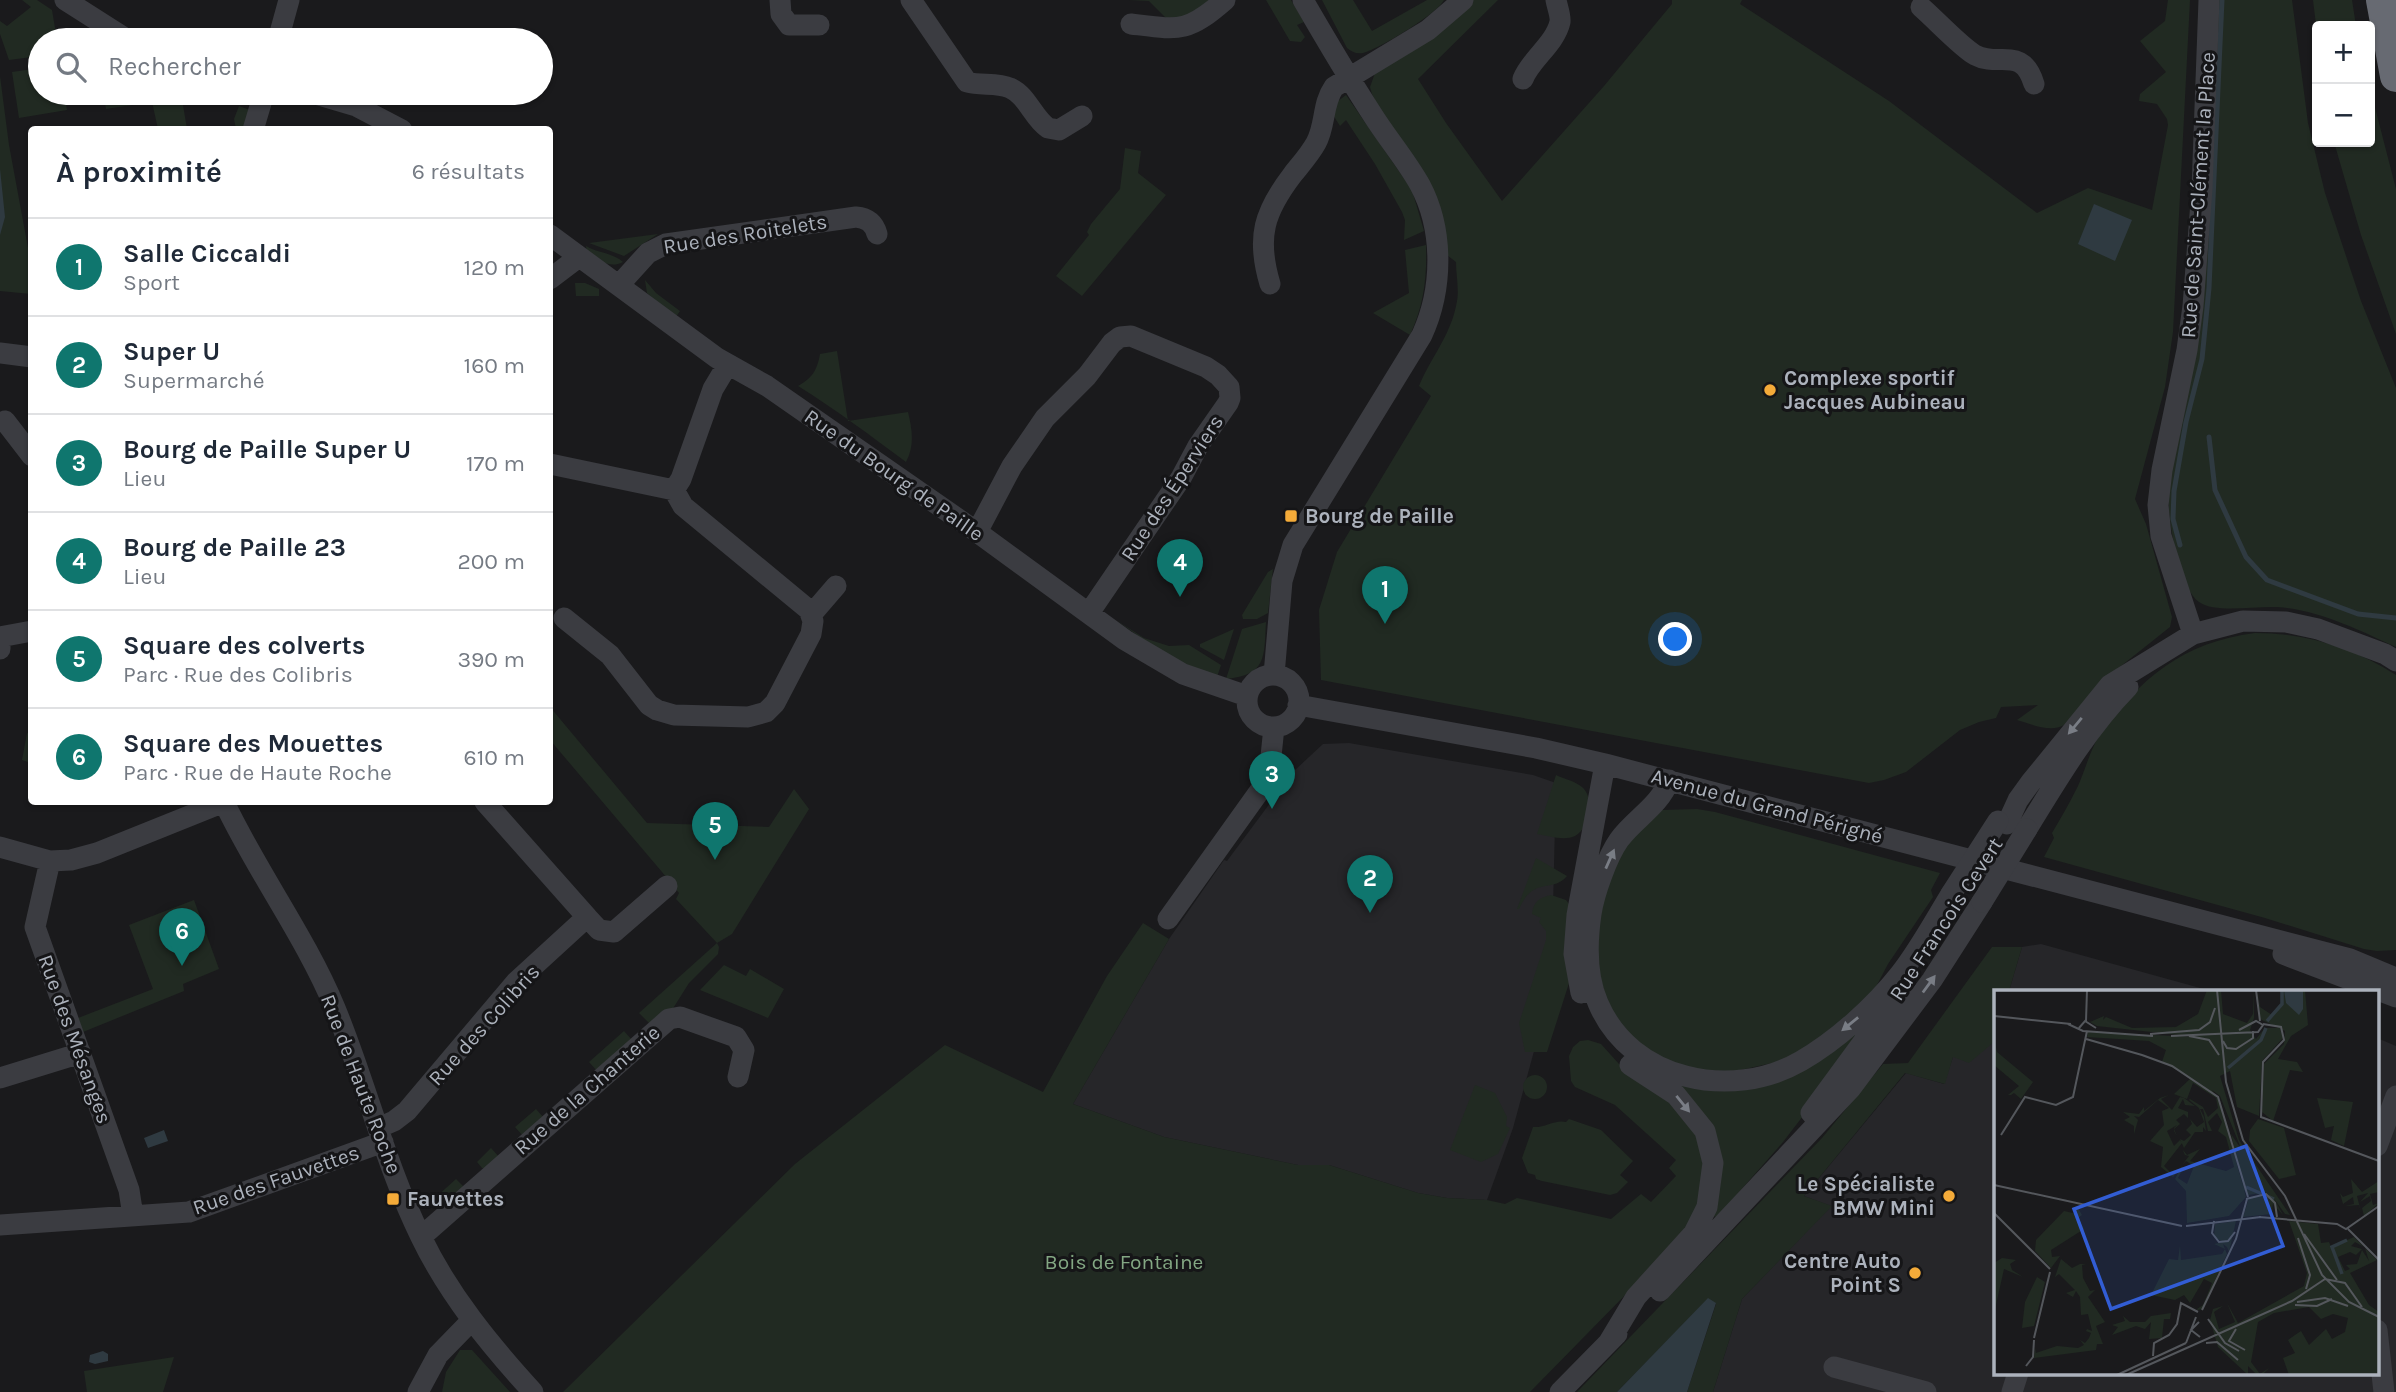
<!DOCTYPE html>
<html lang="fr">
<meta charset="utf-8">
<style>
body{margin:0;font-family:Karla,sans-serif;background:#f6f6f7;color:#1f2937}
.controls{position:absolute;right:21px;top:21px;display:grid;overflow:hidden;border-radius:7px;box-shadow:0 2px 5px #0004}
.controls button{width:63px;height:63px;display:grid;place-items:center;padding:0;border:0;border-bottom:2px solid #e0e1e3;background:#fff;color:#1f2937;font:35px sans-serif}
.you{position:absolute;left:1676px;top:640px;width:24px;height:24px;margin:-18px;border:5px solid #fff;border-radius:50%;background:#1a73e8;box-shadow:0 0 0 10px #1a73e833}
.badge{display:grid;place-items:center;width:46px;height:46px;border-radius:50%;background:#0f766e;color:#fff;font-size:23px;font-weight:700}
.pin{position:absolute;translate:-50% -58px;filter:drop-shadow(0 2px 4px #0008)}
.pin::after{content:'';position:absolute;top:37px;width:24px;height:21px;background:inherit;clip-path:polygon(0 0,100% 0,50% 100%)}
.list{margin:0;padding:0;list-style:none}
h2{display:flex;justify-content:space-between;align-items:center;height:91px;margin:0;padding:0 28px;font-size:30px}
h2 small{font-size:23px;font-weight:400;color:#747a83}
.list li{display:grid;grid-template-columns:46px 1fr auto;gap:21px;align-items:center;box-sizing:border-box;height:98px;padding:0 28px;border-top:2px solid #e0e1e3}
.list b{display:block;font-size:26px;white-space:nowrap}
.list p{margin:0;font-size:23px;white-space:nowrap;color:#747a83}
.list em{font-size:23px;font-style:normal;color:#747a83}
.icon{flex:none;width:38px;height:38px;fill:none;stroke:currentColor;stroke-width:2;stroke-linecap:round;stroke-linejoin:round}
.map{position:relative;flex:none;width:2396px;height:1392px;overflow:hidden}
.search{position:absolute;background:#fff;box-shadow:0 2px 5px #0004;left:28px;top:28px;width:525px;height:77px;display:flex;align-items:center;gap:18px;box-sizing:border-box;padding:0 24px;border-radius:38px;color:#747a83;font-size:26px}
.panel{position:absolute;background:#fff;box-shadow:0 2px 5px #0004;left:28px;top:126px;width:525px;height:679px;border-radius:7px}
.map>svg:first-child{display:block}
.built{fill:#262629}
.green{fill:#212a22}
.water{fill:#2f3a41}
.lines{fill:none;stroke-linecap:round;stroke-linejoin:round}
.stream{stroke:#2f3a41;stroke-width:5}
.minor{stroke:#3b3c41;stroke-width:21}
.highway{stroke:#676a72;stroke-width:32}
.minor-bridge{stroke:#3b3c41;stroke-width:21}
.oneway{fill:#797d85}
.poi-dot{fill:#f4ab39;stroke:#151517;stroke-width:2.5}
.labels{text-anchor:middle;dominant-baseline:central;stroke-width:6;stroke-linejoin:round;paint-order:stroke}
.street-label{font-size:21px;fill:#acb2bc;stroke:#151517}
.poi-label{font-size:21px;font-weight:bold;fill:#acb2bc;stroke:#151517;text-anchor:start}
.park-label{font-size:21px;fill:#83a783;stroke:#151517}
.inset-river{fill:none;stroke:#2f3a41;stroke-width:3.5}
.inset-road{fill:none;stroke:#54575c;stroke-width:2}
.view{fill:#325dd4;fill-opacity:0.15;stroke:#325dd4;stroke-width:3.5}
.inset-edge{fill:none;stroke:#acb2bc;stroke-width:3.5}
</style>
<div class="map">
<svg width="2396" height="1392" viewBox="0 0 2396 1392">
<rect width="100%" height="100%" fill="#1a1a1c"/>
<!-- built -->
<path class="built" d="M1349 743 1533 775 1556 783 1551 989 1513 1128 1487 1200 1447 1198 1418 1193 1329 1165H1298L1164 1137 1073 1104 1169 939 1224 860 1227 861 1294 771 1323 744Z
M2041 944 2211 991H2009L2022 947Z
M1995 1038V1373H2377V1038L2396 1046V1392H1713L1742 1299 1831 1206 1804 1196 1906 1073 1944 1084 1953 1057 1994 1042Z"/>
<!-- green -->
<path class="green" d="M22 0H37L52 10 57 40H40V56L9 60 0 34V21L7 26 31 7Z
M1129 0H1215L1198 17 1166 18 1149 1Z
M1266 0H1291L1304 22 1297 25 1305 37 1301 42 1290 41Z
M1322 0H1353L1372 31 1427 0H1444C1437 14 1379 49 1363 53 1356 54 1352 52 1347 48Z
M1471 0H1498L1418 79 1446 123 1502 201 1604 86 1672 4V0H1742L1740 4 1889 101 2037 213 2088 188 2152 210 2168 125 2167 119 2157 104 2139 101 2140 94 2166 72 2140 41 2165 21 2168 0H2190L2173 332 2165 387 2135 499 2146 524 2172 617 2170 627 2116 670 2064 725C2050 733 2032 724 2017 720L2038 705 2001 707 1996 718 1979 722 1960 730 1906 772 1884 780 1869 783 1321 680 1319 610 1337 552 1431 396 1419 386C1430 359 1450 336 1456 306 1460 291 1456 277 1456 262L1447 255 1372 94 1370 87 1375 73Z
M2217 0H2292L2308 123 2325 193 2361 301 2396 388V647C2361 631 2325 613 2287 608 2261 604 2218 615 2199 602 2178 587 2168 519 2168 493 2169 439 2193 386 2199 333 2212 223 2212 111 2217 0Z
M2313 0H2352L2356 26H2317V33Z
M40 68V93H64L67 110 19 118 12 72Z
M0 76 9 145 31 264V294L0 291Z
M2370 88 2396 189V334L2361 235 2334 142H2370Z
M103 93H180L184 95 182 99 187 129H158L152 102 106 109Z
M1346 95 1412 190 1424 231 1404 240 1405 220 1402 212 1375 164 1346 120 1340 126 1333 115 1338 101Z
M239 106 250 110 246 129H236L234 119Z
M1125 148 1141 151 1138 173 1166 195 1082 296 1056 276 1089 235 1087 232 1091 224 1120 189Z
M658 234 624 256 589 243Z
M1426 245C1427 278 1424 305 1410 335L1373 313 1409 293 1405 250Z
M586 246C598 253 613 253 623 262 609 269 599 260 587 253Z
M645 280 656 293 680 311 675 318 647 293Z
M575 283H585L599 289V296H576Z
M837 351 848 421 908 412C912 429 915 445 906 462 871 436 835 409 798 386 812 378 817 371 820 354Z
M1273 569 1268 613 1257 619H1243L1242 615 1268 572Z
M1116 620 1144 638 1169 646 1189 645 1221 665 1217 677 1168 657Z
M1266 622C1264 657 1267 675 1226 679L1242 629Z
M1234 629 1224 660 1200 647V644Z
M2255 633C2306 633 2354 648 2396 675V950L2377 951 2364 949 2265 918 2044 857 2054 838 2052 833C2061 818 2070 802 2078 786 2085 770 2090 751 2099 736 2140 678 2183 642 2255 633Z
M550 707 647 823 769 827 794 789 809 809 732 934 717 943 719 947 718 954 689 983 672 1010 651 1025 639 1013 717 943 676 899 679 893 662 872 550 740Z
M27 733 31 734V763L22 760Z
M1556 775C1564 779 1575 781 1582 787 1595 798 1590 828 1575 836 1564 841 1549 836 1537 834Z
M1697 809 1715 812 1940 873 1931 890 1933 897 1888 964 1869 1000 1795 1058 1709 1077 1644 1050 1611 1013 1596 964 1600 910 1622 847 1662 810Z
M1536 858 1567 876C1552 894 1534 875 1519 909H1517Z
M1551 895 1566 900 1569 904 1570 980 1547 1052H1525L1519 1023 1546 940V931L1539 922 1541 918 1532 914C1533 902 1540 897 1551 895Z
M194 900 219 969 183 984 184 991 83 1032 78 1018 153 989 129 925Z
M1143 923 1169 939 1073 1104 1164 1137 1298 1165H1329L1418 1193 1447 1198 1487 1200 1505 1204 1517 1198 1611 1219 1641 1194 1651 1202 1676 1176 1669 1168 1676 1160 1615 1105 1575 1087 1571 1081 1569 1056 1573 1047 1580 1041 1588 1040 1601 1044 1619 1064 1671 1098 1697 1133 1705 1173 1702 1196 1683 1236 1530 1392H563L795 1164 945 1045 1043 1092 1107 976Z
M1992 947H2022L2009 991H1995L1994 1042 1969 1063 1953 1057 1945 1084 1905 1073 1804 1196 1832 1206 1742 1299 1713 1392H1687L1716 1304 1708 1299 1617 1392H1577L1822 1138 1883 1064 1908 1063Z
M724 965 746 976 750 969 784 989 768 1018 700 990Z
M1859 1026 1866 1034 1783 1142 1717 1217 1712 1216 1720 1182 1671 1085 1720 1089Z
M624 1031 632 1040 597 1071 589 1062Z
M1523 1087a12 12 0 1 1 24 0a12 12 0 1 1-24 0Z
M1475 1085 1495 1093 1507 1117 1506 1126 1510 1128 1498 1154 1481 1162 1450 1150Z
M536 1109 544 1118 523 1136 515 1127Z
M1569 1119 1601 1130 1633 1161 1620 1175 1628 1182 1617 1193 1610 1195 1542 1181 1536 1179 1535 1175 1528 1173 1522 1158 1533 1127C1545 1128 1555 1119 1566 1122Z
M491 1148 500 1158 489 1168H482L477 1162Z
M456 1179 463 1186 462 1191 444 1207 435 1198Z
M460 1350H472L510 1392H442L446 1372Z
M174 1357 163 1392H87L84 1371Z"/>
<!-- water -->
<path class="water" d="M0 169 5 217 0 235Z
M2094 204 2132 220 2115 261 2078 244Z
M164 1130 168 1141 148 1148 144 1138Z
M1708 1298 1716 1303 1687 1392H1617Z
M103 1351 108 1354V1361L95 1364 89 1362 90 1355Z"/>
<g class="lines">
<!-- stream -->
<path class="stream" d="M2209 437 2215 490 2246 557 2267 580 2358 614 2396 618
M2180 545 2173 519 2174 491 2186 422 2202 359 2209 288 2222 0"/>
<!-- minor -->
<path class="minor" d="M65 0 128 40
M780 0 781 14 789 25H819
M911 0 967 82C981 86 997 82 1010 88 1027 95 1033 118 1048 128L1059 130 1082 116
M1921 7C1935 19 1961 47 1975 55 1999 68 2022 45 2034 84
M1131 24C1180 30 1187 33 1225 0
M278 40 289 0
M1523 79C1531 59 1555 44 1560 22 1561 16 1557 6 1556 0
M312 93 356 106 402 130
M253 130 264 93
M550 235 717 358 767 386 977 532 1125 640 1183 674 1247 696
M550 279 579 257
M1270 284C1256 237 1264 212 1293 174 1301 164 1310 154 1316 143 1326 125 1322 104 1334 87L1428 30 1463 0
M619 285 648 253 666 244 856 217C867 218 874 223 877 234
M0 353 32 357
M5 421 32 456
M550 464 674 490
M977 532 1012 466 1045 418 1087 376 1112 343 1120 337 1131 336 1206 367 1218 375 1229 387 1230 398 1228 403 1198 446 1181 478 1089 613
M811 615 836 586
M564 618 610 655 649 705 657 710 674 715 748 717 766 712 775 703 811 634 813 621 809 610 683 506 674 490 681 479 713 389 728 364
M2193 634 2161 536 2158 505 2162 470 2187 350 2193 306 2202 189 2209 0
M0 649V637L32 631
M1274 675 1282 581 1293 545 1422 335C1443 289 1444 230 1420 185 1406 160 1387 138 1372 114 1348 77 1325 38 1303 0
M1247 701a26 26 0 1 1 52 0a26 26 0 1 1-52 0Z
M1298 705 1536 748 1605 764 2350 959 2396 978
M1669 780C1660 806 1634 819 1619 840 1607 857 1594 894 1591 914 1587 942 1586 976 1598 1003 1631 1081 1732 1101 1801 1061 1836 1041 1875 1006 1900 974 1919 950 1935 920 1951 894
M224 802C257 872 305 936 335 1008 366 1083 385 1164 421 1237 449 1295 490 1345 533 1392
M2007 824 2018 800 2031 782 2110 685 2193 634 2243 621 2286 622 2318 629 2385 654 2396 661
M2027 829C2057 780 2087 729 2128 687
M0 847 50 861 71 860 97 853 224 802
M50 861 35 927 129 1190 133 1216
M587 917 599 930 614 932 667 886
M1168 919 1261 789 1270 766 1274 727
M2283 954 2396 997
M1581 993 1574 954 1577 915 1605 764
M0 1078 81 1053
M1811 1113 1902 989
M378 1128 394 1121 407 1111 516 982 587 917 485 802
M2377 1146 2396 1096
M0 1225 189 1212 383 1142
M421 1237 669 1019 680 1017 736 1037 744 1050 738 1077
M1660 1291 1851 1088 1932 980 1982 902
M2377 1330 2384 1392
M1609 1342 1636 1297 1694 1233 1707 1207 1713 1163 1705 1131 1676 1095 1630 1065
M1834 1367 1926 1392
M418 1392 438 1355 472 1320
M1560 1392 1617 1334
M2012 1392 2018 1373"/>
<!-- highway -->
<path class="highway" d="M2382 0 2396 76"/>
<!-- minor-bridge -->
<path class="minor-bridge" d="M1951 894 1998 821
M1982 902 2027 829"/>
</g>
<!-- one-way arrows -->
<defs><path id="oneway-solid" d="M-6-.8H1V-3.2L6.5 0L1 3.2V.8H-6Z" transform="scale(1.75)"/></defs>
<g class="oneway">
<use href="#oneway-solid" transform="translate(2075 726) rotate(130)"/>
<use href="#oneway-solid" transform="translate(1610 859) rotate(-66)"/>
<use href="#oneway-solid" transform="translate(1929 984) rotate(-54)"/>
<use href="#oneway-solid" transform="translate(1850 1024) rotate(141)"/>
<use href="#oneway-solid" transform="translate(1683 1104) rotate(51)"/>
</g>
<!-- markers -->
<g class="poi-dot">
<circle cx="1770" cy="390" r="7"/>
<rect x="1284" y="509" width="14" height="14" rx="3.5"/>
<circle cx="1949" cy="1196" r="7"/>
<rect x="386" y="1192" width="14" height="14" rx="3.5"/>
<circle cx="1915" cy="1273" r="7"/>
</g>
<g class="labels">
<!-- street labels -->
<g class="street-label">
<text transform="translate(2198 195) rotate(-86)">Rue de Saint-Clément la Place</text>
<text transform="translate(745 234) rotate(-9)">Rue des Roitelets</text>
<text transform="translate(894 475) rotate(35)">Rue du Bourg de Paille</text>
<text transform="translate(1172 488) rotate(-57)">Rue des Éperviers</text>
<text transform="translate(1767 806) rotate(15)">Avenue du Grand Périgné</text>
<text transform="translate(1946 919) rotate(-57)">Rue Francois Cevert</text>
<text transform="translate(484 1025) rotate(-48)">Rue des Colibris</text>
<text transform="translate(75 1039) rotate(70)">Rue des Mésanges</text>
<text transform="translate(361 1084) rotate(69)">Rue de Haute Roche</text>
<text transform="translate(587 1090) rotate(-41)">Rue de la Chanterie</text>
<text transform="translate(276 1180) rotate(-19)">Rue des Fauvettes</text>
</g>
<!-- poi labels -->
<g class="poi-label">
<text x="1784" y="378">Complexe sportif<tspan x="1784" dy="24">Jacques Aubineau</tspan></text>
<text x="1305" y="516">Bourg de Paille</text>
<text x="1935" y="1184" text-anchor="end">Le Spécialiste<tspan x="1935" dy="24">BMW Mini</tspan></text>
<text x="407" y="1199">Fauvettes</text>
<text x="1901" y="1261" text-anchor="end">Centre Auto<tspan x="1901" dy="24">Point S</tspan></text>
</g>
<!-- park labels -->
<g class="park-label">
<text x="1124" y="1262">Bois de Fontaine</text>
</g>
</g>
<!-- overview -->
<g transform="translate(1994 990)">
<rect width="385" height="385" fill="#1a1a1c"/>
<path d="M213 0H227L229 24 253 33 259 24 260 0V28L256 40 262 49 271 38H286L289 48 268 71 265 126 243 117 236 81 226 86 245 150 296 225 291 224 250 166 226 106 218 100 225 110 252 207 235 226 193 233 192 201 181 189 187 177H190L184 188 193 194 200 176 192 171 188 175 195 166 191 165 190 163 189 160 193 165 206 159 196 171 232 181 240 177 232 147 224 141 228 132 223 123 214 132 218 141H214L209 119H206L210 127 212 141 209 137V142H201L190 158 186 149 190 151 197 145 192 140 198 134 196 129 203 137 210 132 205 118 195 110 196 109 209 117 214 127 224 118 222 108 199 93 193 109 180 104 197 88 168 72 172 60 155 51 93 47 94 42 203 47 103 36 96 32 110 26 109 30 112 27 138 38 182 37 204 24ZM264 0 266 17 278 25 288 14V0H311L314 35 297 46 284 69 303 72 309 82 296 80 279 131 268 122 270 74 290 54 291 41 266 29ZM0 49 3 62 39 92 27 109 20 103 17 105H14L25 96 0 75ZM175 105 167 109 178 120 186 107 190 108 201 116 191 115 189 109 184 118 194 122V128L190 124 182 130 186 134 180 139 183 146 180 141V138L183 135 173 141 180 156 186 150 188 153 170 176 179 185 184 181 179 187 167 177 169 157 156 151 170 135 168 121 175 118 164 110 145 127 140 126 144 130 140 144V136L130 130 136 127 129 122 145 124 150 117V121L166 108ZM323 108 359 112 350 156 337 150 340 136 331 138ZM264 129 290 138 302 185 285 189 255 151 256 140ZM237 144 276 201 289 225 269 203 254 205 250 200ZM357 189 368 202 385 191V202L376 204 379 215 385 213 370 226 368 218 377 211 376 206 366 212 374 203 363 206 368 226 365 215 351 216 360 214 359 207 349 214 346 203 349 207 359 203ZM272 205 279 212 278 224 249 227 255 208ZM79 217 84 218 88 225 84 228 90 239 57 260 58 267 66 266 57 278 41 261 42 250 70 221 83 224ZM242 231 235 262 233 257 229 254 233 264 208 319 204 320 196 314 203 319 209 315 218 293 210 289 196 313 190 305 181 310 157 305 175 269 184 270 186 255 187 270 228 264 231 259 220 254 229 252 220 247 221 234ZM295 231 324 234 327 253 335 252 337 257 360 247 370 257 361 252 357 256 368 259 362 265 356 262 344 267 351 281 356 279 352 275 363 274 368 260 375 271 371 258 383 270 356 283 375 315 385 322V385H295L289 368 301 363 294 350 301 345 307 341 315 355 332 339 338 349 351 342 354 328 339 324 327 329 315 317 280 323 264 332 257 372 266 384 275 378 268 385H263L254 376V385L224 357 216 330 219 319 229 316 220 322 225 339 241 332 233 313 244 333 310 296 313 283ZM8 268 22 270 16 274 18 280 29 287 10 279 0 324V273ZM67 269 78 278 86 274H92L88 275 89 288 96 301 101 300 94 307 111 332 102 336 109 354H103L102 360 40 368 41 358 42 363 63 356 84 358 90 355 86 350 91 353 95 348 97 343 92 341 93 339 98 341 94 324 87 325 86 307 82 301 79 307 72 303 81 300 65 284 61 287ZM43 287 51 292 40 336 28 338 31 312ZM177 323 176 329H170L168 348 155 349 157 332 151 339 142 336 118 345 124 337 118 335 131 331 129 326 136 332H151L157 326Z" fill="#212a22"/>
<path d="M290 0H309V19L305 25 292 13Z" fill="#2f3a41"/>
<path class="inset-river" d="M273 31 288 14V0M234 78 267 50 272 38M252 197 280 209M348 284 338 257 353 250"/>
<path class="inset-road" d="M223 0 232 92 249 150 291 206 328 285 355 312 385 327M262 0 266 31M0 26 77 34M92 31 93 0M74 34 89 41 159 46M269 34 287 37 290 50 269 72 267 127 385 171M85 38 91 31 102 38M156 44 205 40 216 32 221 18M177 46 264 42 269 35 262 31 245 40M195 46 215 50 225 65M92 49 148 65M229 51 233 58 242 59 259 48V41M148 65 178 76 224 107 254 207M7 145 31 107 62 115 79 107 93 41M0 195 188 236M252 209 272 204 281 213 283 227M0 223 56 279M265 227 343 234 352 239 385 216M220 231 218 243 225 252 234 251 241 242M192 236 267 227M354 239 385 270M310 244 343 290M304 248 316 285 312 299M303 312 331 308 354 316M301 315 323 316 338 309M208 320 242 249 253 209M214 329 231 353 245 361M205 332 197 340 206 347M242 339 235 351 251 360M40 348 56 282M192 353 202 327M212 353 223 352 244 370M159 366 160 353 175 345 183 334 187 313 204 322M32 376 39 367 40 350M123 385 192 353M132 385 298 311 331 289 351 293 368 317"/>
<path class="view" d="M252 156 289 256 117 319 80 219Z"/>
<rect width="385" height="385" class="inset-edge"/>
</g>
</svg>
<div class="controls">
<button>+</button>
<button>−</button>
</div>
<div class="you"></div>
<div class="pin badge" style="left:1385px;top:624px">1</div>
<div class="pin badge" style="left:1370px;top:913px">2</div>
<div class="pin badge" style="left:1272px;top:809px">3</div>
<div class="pin badge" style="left:1180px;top:597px">4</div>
<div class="pin badge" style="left:715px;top:860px">5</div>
<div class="pin badge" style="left:182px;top:966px">6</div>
<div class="search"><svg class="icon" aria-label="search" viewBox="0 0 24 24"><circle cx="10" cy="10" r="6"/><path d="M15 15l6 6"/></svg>Rechercher</div>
<section class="panel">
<h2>À proximité<small>6 résultats</small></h2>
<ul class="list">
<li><span class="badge">1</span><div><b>Salle Ciccaldi</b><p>Sport</p></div><em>120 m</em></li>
<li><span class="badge">2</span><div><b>Super U</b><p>Supermarché</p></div><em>160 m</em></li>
<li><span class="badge">3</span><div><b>Bourg de Paille Super U</b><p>Lieu</p></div><em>170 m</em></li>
<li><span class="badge">4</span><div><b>Bourg de Paille 23</b><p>Lieu</p></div><em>200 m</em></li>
<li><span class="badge">5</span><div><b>Square des colverts</b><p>Parc · Rue des Colibris</p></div><em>390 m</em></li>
<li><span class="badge">6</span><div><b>Square des Mouettes</b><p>Parc · Rue de Haute Roche</p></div><em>610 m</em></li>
</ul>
</section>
</div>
